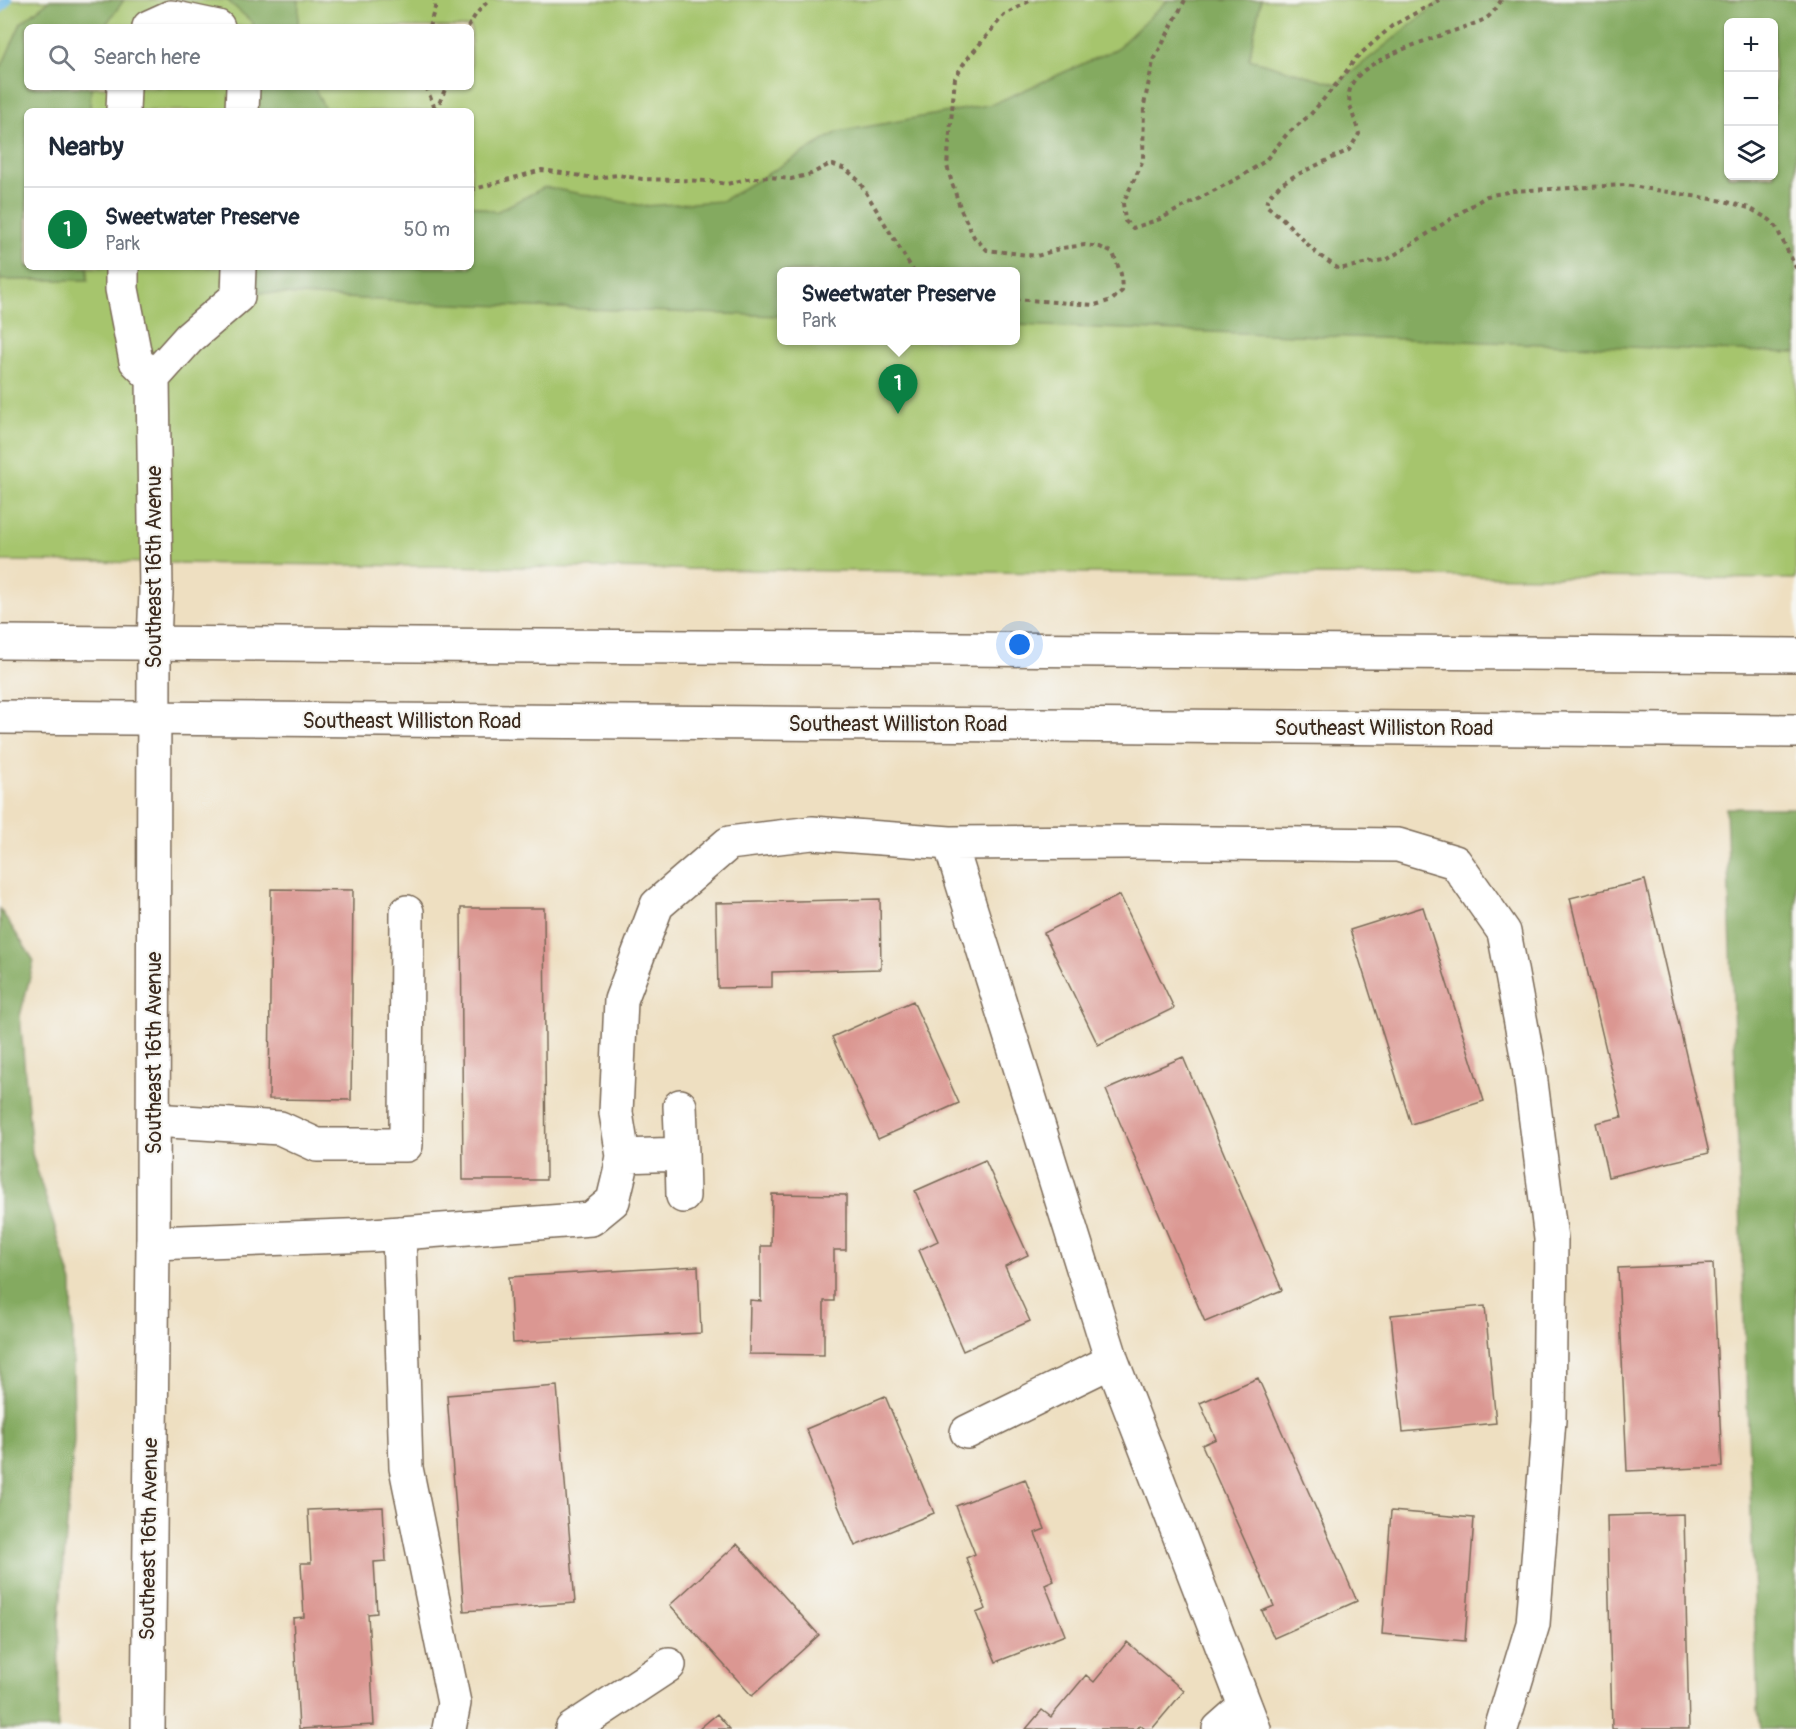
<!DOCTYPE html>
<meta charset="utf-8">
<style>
body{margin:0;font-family:Pangolin,sans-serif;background:#f2f2f3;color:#1f2937}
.controls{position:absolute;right:18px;top:18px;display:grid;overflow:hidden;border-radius:9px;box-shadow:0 2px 4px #0004}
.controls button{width:54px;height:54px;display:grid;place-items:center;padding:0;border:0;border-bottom:2px solid #e0e1e3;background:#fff;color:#1f2937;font:30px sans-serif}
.you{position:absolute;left:1020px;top:645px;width:21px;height:21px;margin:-15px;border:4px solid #fff;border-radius:50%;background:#1a73e8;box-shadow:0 0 0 9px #1a73e833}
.badge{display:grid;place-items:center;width:39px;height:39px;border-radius:50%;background:#0b8043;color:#fff;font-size:20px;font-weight:700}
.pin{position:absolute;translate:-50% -50px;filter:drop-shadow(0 2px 3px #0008)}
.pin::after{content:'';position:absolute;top:32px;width:21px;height:18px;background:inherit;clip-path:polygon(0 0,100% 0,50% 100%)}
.popup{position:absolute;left:777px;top:267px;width:243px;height:78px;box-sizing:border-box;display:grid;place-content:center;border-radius:9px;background:#fff;filter:drop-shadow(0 2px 4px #0005);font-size:20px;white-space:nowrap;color:#747a83}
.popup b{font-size:22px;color:#1f2937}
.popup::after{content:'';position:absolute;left:50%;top:100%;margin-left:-12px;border:12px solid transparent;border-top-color:#fff}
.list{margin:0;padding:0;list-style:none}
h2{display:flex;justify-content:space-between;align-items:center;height:78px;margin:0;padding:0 24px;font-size:26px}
h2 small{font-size:20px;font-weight:400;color:#747a83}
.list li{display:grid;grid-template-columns:39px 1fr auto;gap:18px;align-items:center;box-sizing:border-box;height:84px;padding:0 24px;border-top:2px solid #e0e1e3}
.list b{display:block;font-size:22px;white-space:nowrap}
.list p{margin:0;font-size:20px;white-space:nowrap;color:#747a83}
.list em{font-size:20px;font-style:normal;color:#747a83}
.icon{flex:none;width:33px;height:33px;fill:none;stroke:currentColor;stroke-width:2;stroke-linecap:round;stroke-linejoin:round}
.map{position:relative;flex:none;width:1796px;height:1729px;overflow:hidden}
.search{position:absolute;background:#fff;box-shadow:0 2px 4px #0004;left:24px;top:24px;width:450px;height:66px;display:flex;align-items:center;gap:15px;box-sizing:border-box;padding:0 21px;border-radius:9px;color:#747a83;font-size:22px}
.panel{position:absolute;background:#fff;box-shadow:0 2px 4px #0004;left:24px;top:108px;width:450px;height:162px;border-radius:9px}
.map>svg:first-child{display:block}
.green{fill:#a6c56d;stroke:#707846;stroke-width:1.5;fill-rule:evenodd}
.forest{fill:#84aa60;stroke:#606a3f;stroke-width:1.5;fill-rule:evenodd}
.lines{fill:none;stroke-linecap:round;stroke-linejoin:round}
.stream{stroke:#6ebae7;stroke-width:10}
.building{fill:#db9792}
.minor-casing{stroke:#7a6957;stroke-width:36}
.major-casing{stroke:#7a6957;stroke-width:36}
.highway-casing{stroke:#7a6957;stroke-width:36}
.path{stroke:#7a6957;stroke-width:4;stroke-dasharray:4.5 4.5;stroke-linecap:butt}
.minor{stroke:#fff;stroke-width:33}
.major{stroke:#fff;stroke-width:33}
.highway{stroke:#fff;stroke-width:33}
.labels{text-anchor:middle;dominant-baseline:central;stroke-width:4.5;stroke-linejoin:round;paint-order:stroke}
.street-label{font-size:21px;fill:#3b2a1e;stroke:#f6f6f2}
</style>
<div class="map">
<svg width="1796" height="1729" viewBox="0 0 1796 1729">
<rect width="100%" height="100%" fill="#f6f6f2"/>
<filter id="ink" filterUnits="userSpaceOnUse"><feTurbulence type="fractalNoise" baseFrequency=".0167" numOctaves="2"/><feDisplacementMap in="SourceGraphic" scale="12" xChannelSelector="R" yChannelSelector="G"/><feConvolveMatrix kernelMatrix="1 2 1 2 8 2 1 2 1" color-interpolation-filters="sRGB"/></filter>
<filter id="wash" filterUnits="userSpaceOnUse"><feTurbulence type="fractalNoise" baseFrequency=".008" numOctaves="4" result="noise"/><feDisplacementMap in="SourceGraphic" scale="24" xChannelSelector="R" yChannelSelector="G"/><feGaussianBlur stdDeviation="1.35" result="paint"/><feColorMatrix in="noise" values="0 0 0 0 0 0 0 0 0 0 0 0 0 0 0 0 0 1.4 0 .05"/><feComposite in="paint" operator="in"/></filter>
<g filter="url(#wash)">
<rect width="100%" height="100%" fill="#eedfc1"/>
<!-- green -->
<path class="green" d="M0 0H1796V579L842 571 0 561ZM1728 22H1774V176H1728ZM27 27H471V87H27ZM27 111H471V267H27ZM781 272H1015V340H781Z"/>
<!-- forest -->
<path class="forest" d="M50 0H124L104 27H27V87H91L90 111H27V267H88V280H0V70L21 23Z
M227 0H299L298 27H253V23Z
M1168 0H1261L1249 59 1337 84 1442 0H1796V353L1015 325V272H781V316L426 303 251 292V267H471V205L496 212 545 187 644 206 722 201 838 132 993 104 1116 49ZM1728 22H1774V176H1728Z
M252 87H314L326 111H252Z
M1726 808H1796V1729H1761L1758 1710Z
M0 909 34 961 20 1016 32 1154 72 1283 74 1440 59 1620 58 1729H0Z"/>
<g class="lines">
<!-- stream -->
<path class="stream" d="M0 8 7 0"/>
</g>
<g id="blocks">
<!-- building -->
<path class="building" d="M1645 880 1709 1153 1608 1177 1596 1123 1622 1117 1570 898Z
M271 889 353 890 351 1100 269 1099Z
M1120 895 1174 1008 1098 1045 1044 933Z
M880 899 881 969 772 972V987L718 988 716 903Z
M1423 907 1484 1101 1411 1124 1350 930Z
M461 908H544L546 1180H463Z
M913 1001 959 1103 878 1139 832 1037Z
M1183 1057 1282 1290 1205 1322 1106 1090Z
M985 1160 1028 1255 1005 1266 1030 1321 963 1351 919 1250 938 1241 915 1191Z
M772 1194 846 1195V1250H834V1301H824V1355L749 1354 750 1300 761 1301V1246H771Z
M1713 1264 1722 1467 1627 1471 1618 1268Z
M698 1266 701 1333 513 1343 509 1277Z
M1485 1306 1496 1423 1403 1432 1391 1315Z
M1258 1378 1357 1601 1274 1638 1262 1611 1274 1606 1202 1445 1216 1439 1200 1403Z
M557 1386 575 1603 464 1611 447 1395Z
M885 1396 934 1513 855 1546 806 1429Z
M1025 1479 1045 1529 1035 1533 1054 1581 1045 1585 1065 1635 996 1662 976 1613 986 1609 966 1558 975 1554 956 1506Z
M383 1507 386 1561 374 1562 377 1613 368 1614 374 1725 299 1729 293 1618 304 1617 301 1563H311L308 1510Z
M1391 1511 1474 1518 1465 1641 1382 1634Z
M1684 1514 1689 1729H1612L1607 1516Z
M737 1544 819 1635 752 1696 670 1605Z
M1127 1642 1184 1691 1152 1729H1145L1140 1725 1137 1729H1026L1042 1710 1051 1717 1086 1675 1094 1682Z
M717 1714 730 1729H699Z"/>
</g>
</g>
<g filter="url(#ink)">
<use href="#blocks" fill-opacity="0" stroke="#7a6957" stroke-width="1.5"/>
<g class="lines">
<defs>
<path id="minor" d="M149 27 171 17 218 27
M123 111 124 87
M242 111 243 87
M122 267V289L136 361 153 378
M153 378 156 592 154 642
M153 378 189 338 238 296 239 267
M950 843 1112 1361
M154 1120 280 1128 317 1145H406L407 912
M682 1154 683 1196
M623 1156 682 1154 680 1106
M399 1233 406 1468 454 1703 449 1729
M153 1243 373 1235 591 1219 613 1201 620 1172 623 1156 616 1113 621 1000 657 905 729 843 812 833 950 843 1127 842 1398 845 1455 862 1504 932 1529 1066 1551 1239 1549 1420 1533 1624 1501 1729
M967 1432 1112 1361 1254 1729
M572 1729 669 1665
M1219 1729 1245 1706"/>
<path id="major" d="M148 1729 153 1243 154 642"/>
<path id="highway" d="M0 642 1796 655
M0 717 1796 731"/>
</defs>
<!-- minor casing -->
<use href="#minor" class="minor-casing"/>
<!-- major casing -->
<use href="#major" class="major-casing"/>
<!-- highway casing -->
<use href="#highway" class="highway-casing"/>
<!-- path -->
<path class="path" d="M1185 0 1153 62 1144 105 1143 161 1123 203 1125 221 1133 228 1160 219 1242 176 1265 161 1287 134 1310 115 1340 80 1356 58 1392 26 1439 0
M1501 0C1498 7 1490 17 1483 20 1453 34 1359 55 1350 89 1346 102 1356 121 1359 134L1349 150 1296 175 1281 184 1268 197 1266 205 1283 219 1316 253 1339 269 1388 259 1487 196 1513 191 1625 185 1724 201 1749 208 1770 220 1776 227 1796 268
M429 27 435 8V0
M468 27 476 14 489 0
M426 87 436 111
M436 111 446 87
M471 190 542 170 595 178 618 175 642 179 709 181 727 184 747 179 769 177 791 179 811 174 830 164 846 169 859 181 914 272
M1015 299 1095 305 1112 300 1122 291 1121 274 1113 253 1100 247 1085 245 1062 248 1037 256 987 250 974 237 961 210 952 183 947 166 955 78 964 63 1004 15 1031 0"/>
<!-- minor -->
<use href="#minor" class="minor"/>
<!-- major -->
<use href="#major" class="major"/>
<!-- highway -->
<use href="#highway" class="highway"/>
</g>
</g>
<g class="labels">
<!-- street labels -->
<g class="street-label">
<text transform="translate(154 567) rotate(-90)">Southeast 16th Avenue</text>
<text x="412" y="721">Southeast Williston Road</text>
<text x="898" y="724">Southeast Williston Road</text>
<text x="1384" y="728">Southeast Williston Road</text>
<text transform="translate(154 1053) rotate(-90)">Southeast 16th Avenue</text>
<text transform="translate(149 1539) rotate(-89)">Southeast 16th Avenue</text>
</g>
</g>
</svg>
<div class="controls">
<button>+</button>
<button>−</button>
<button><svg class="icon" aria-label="layers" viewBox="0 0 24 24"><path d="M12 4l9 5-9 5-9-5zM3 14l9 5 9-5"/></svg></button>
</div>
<div class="you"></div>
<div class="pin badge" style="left:898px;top:414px">1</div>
<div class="popup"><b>Sweetwater Preserve</b>Park</div>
<div class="search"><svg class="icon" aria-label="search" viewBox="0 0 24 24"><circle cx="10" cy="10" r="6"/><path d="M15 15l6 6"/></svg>Search here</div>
<section class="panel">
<h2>Nearby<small></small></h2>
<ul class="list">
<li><span class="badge">1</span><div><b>Sweetwater Preserve</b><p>Park</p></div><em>50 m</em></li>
</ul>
</section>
</div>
